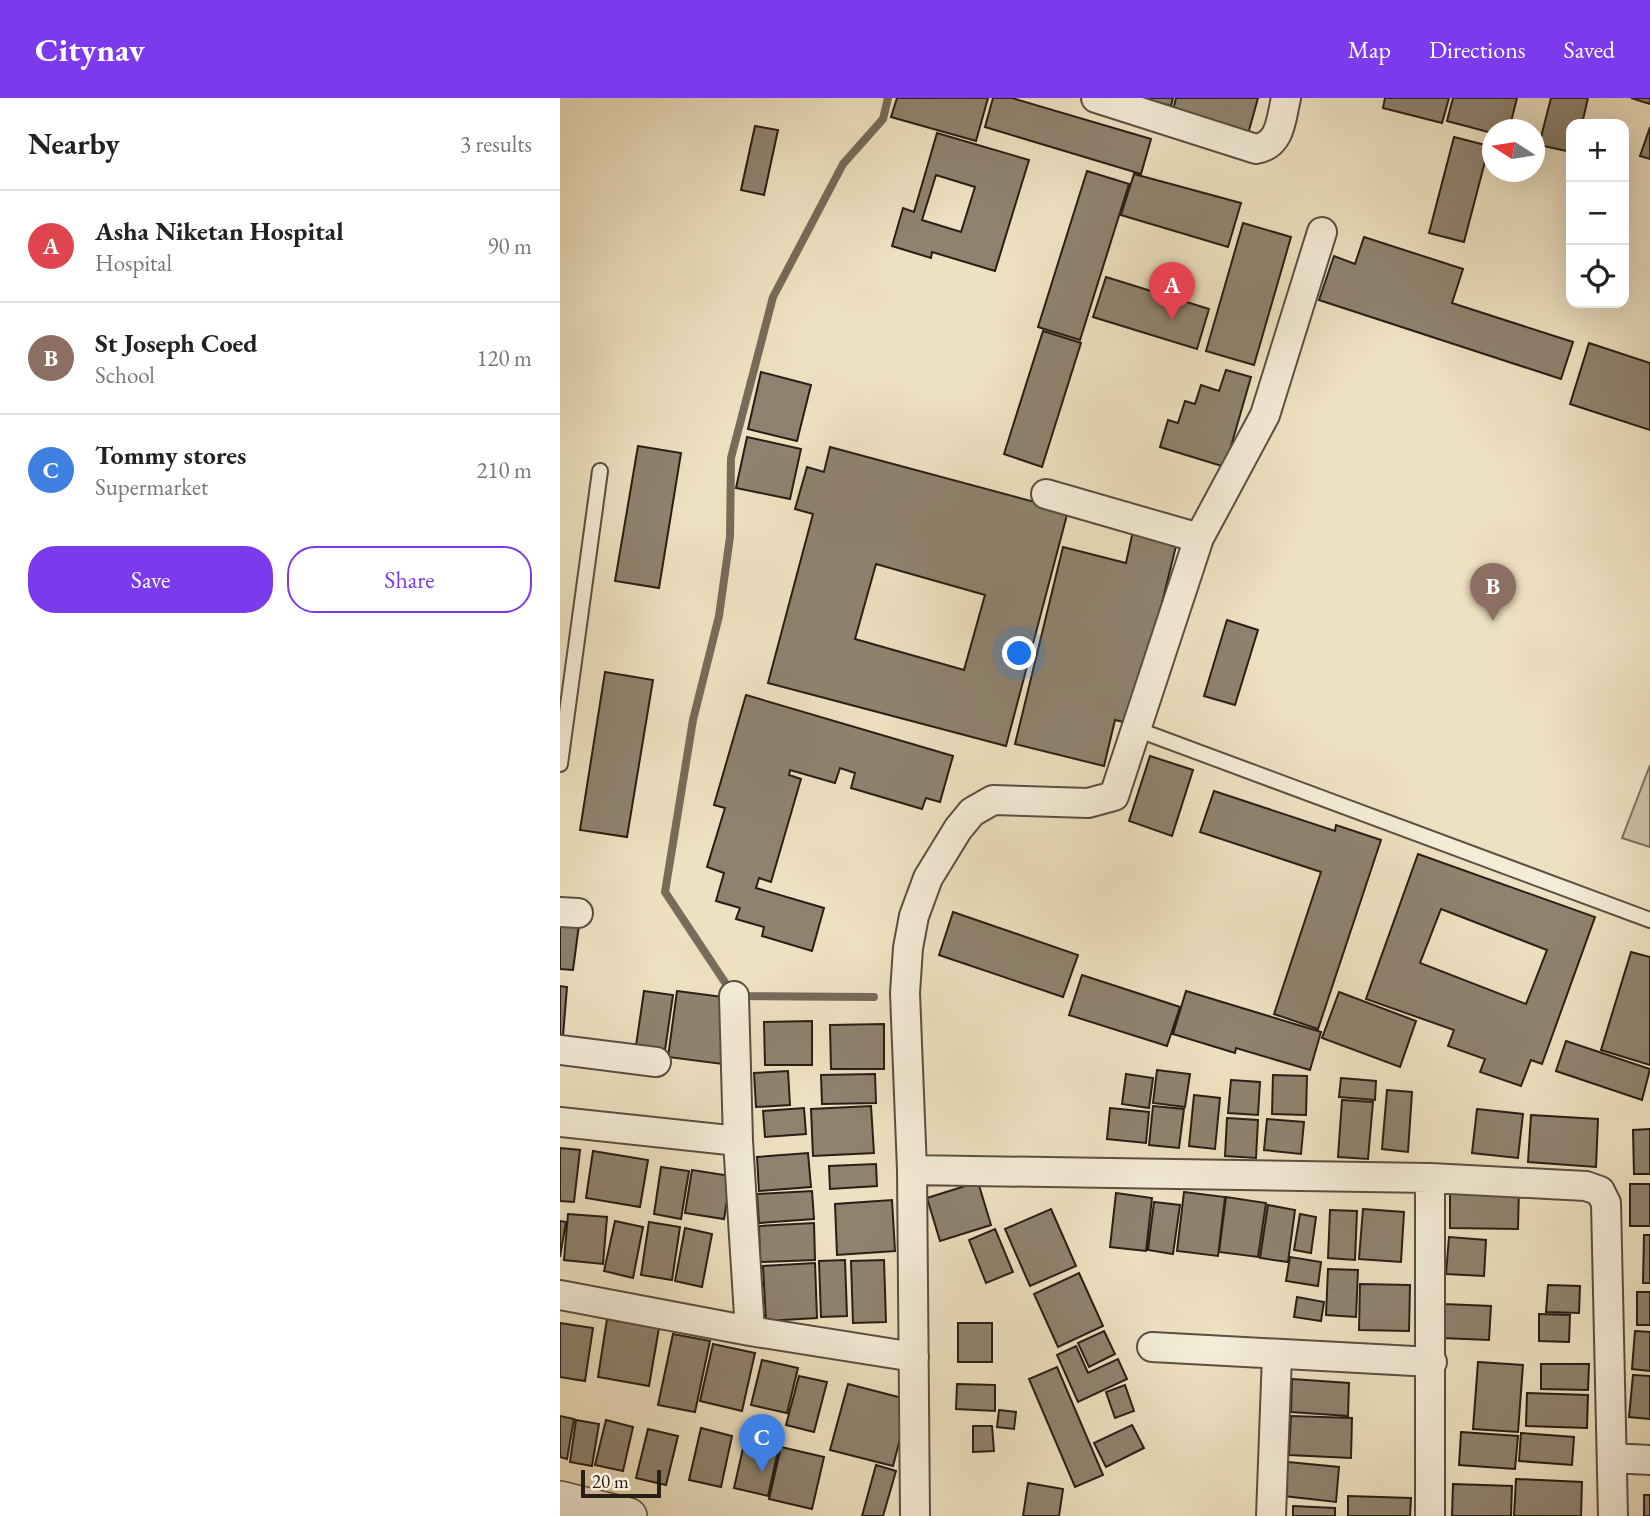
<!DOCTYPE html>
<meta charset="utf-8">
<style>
body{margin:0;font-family:"EB Garamond",serif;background:#f6f6f6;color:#222}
.controls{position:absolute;right:21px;top:21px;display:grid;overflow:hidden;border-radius:14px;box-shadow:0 7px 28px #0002}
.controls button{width:63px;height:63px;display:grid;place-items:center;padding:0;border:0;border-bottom:2px solid #e0e0e0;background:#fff;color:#222;font:35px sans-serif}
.compass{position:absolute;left:922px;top:21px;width:63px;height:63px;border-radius:50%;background:#fff;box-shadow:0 7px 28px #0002;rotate:282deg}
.scale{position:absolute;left:21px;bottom:18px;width:80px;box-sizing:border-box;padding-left:7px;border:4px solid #291e16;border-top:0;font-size:19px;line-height:24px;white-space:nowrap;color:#291e16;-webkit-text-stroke:5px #f4ecd7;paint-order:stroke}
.you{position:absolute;left:460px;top:556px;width:24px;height:24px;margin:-18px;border:5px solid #fff;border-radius:50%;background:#1a73e8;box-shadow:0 0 0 10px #1a73e833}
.badge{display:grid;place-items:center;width:46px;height:46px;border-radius:50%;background:#7c3aed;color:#fff;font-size:23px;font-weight:700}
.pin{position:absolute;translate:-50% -58px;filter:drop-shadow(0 2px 4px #0008)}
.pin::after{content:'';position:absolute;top:37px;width:24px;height:21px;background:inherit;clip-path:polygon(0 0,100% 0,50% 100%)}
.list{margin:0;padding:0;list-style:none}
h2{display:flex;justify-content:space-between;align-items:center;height:91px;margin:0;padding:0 28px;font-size:30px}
h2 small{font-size:23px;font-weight:400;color:#767676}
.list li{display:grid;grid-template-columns:46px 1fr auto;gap:21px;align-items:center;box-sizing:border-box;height:112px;padding:0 28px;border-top:2px solid #e0e0e0}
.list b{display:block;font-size:26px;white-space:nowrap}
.list p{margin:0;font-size:23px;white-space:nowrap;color:#767676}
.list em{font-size:23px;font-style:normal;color:#767676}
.actions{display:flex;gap:14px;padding:21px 28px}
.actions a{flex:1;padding:16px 0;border:2px solid #7c3aed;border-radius:28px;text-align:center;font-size:24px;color:#7c3aed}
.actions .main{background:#7c3aed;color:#fff}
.icon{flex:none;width:38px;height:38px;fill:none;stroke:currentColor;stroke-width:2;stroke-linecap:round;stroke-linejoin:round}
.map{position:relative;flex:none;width:1090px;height:1418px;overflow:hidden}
header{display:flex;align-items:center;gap:42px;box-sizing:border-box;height:98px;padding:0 35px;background:#7c3aed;color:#fff}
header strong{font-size:33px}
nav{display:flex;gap:38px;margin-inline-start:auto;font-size:24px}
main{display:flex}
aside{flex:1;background:#fff}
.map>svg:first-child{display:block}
.green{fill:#cdc0a4;stroke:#7b6f5d;stroke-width:2}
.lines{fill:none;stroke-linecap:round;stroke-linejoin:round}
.stream{stroke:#776b5a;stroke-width:8}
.building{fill:#8f836f;stroke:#291e16;stroke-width:2;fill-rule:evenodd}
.service-casing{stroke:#5a4f41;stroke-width:18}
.minor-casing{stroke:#5a4f41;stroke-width:32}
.tertiary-casing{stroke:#5a4f41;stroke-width:38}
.service{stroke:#f4ecd7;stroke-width:14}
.minor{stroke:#f4ecd7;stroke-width:28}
.tertiary{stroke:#f4ecd7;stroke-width:35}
</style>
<header>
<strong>Citynav</strong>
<nav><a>Map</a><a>Directions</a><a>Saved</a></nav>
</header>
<main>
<aside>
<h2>Nearby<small>3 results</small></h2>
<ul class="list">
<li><span class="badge" style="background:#e0444e">A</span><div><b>Asha Niketan Hospital</b><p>Hospital</p></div><em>90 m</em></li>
<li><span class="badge" style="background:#8d6e63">B</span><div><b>St Joseph Coed</b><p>School</p></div><em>120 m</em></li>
<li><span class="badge" style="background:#3f7fe0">C</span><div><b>Tommy stores</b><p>Supermarket</p></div><em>210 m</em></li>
</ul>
<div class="actions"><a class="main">Save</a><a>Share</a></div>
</aside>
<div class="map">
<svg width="1090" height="1418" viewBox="0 0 1090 1418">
<rect width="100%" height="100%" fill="#eee1c1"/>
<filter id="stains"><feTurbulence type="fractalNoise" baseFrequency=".00286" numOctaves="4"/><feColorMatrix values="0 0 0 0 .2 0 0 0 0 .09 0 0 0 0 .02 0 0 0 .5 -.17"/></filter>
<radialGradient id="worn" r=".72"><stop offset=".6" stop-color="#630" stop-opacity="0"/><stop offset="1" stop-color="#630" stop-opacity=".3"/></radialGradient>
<!-- green -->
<path class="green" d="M1090 667V749L1062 740Z"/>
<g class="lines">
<!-- stream -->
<path class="stream" d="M314 899 174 898 105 794 133 622 159 518 170 439 171 360 213 199 283 66 323 21 328 0"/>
</g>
<!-- building -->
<path class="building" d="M337 0H428L416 43 331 19Z
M433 0H452L591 41 581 76 425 29Z
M581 0H613L611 8Z
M616 0H698L688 36 612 16Z
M825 0H889L882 25 823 10Z
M893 0H957L949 32H932V35L887 23Z
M991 0H1028L1022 26H1011V54L979 47Z
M1071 0H1090V6Z
M195 28 218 32 204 97 181 92Z
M1090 29V61L1080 58Z
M377 35 469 62 435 173 372 154 371 160 332 148 343 110 354 114ZM376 77 415 89 401 134 362 122Z
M894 39 929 48 904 144 869 135Z
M527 73 569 86 520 242 478 229Z
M574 76 681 105 668 149 561 117Z
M683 125 731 139 694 267 646 253Z
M804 139 903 171 892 205 1013 244 1001 281 759 202 774 158 795 166Z
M546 179 649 211 637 251 533 219Z
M483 233 521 245 482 369 444 356Z
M1029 245 1090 265V332L1010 306Z
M666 272 691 279 665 369 600 349 608 322 618 325 625 303 635 306 641 287 659 293Z
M201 274 251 287 237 343 188 331Z
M187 339 241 351 230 401 176 390Z
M78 348 121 355 99 490 55 483Z
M270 349 508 413 446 648 208 585 253 416 235 411 247 369 264 374ZM316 466 425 497 404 572 295 541Z
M573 433 617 444 572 626 555 622 544 668 455 646 503 449 566 465Z
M667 522 698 532 675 607 644 598Z
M45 574 93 582 67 739 20 732Z
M186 597 393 658 380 704 366 700 362 711 291 690 295 675 280 670 275 685 230 672 229 677 241 681 211 784 199 780 196 790 264 810 252 853 202 838 204 829 176 821 180 810 156 803 164 775 147 769 165 710 154 707Z
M590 658 633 672 612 738 569 723Z
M654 693 775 733 776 727 821 742 758 931 714 916 761 774 640 734Z
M858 756 1035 819 982 966 971 962 961 988 920 974 925 961 888 948 894 932 806 901ZM881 811 987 852 966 906 860 865Z
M393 814 518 857 503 899 379 857Z
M0 825 19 827 13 872 0 871Z
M1071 854 1090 859V967L1041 952Z
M522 877 620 909 607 948 509 917Z
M0 888 7 889 3 938 0 937Z
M84 893 113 897 105 952 76 948Z
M117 893 171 900 162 966 108 959Z
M626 893 761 934 750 972 676 950 675 955 613 936Z
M779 894 856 923 840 969 762 940Z
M252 923V967H205L204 924Z
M324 926V971H271L270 927Z
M1006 943 1090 971 1082 1002 996 973Z
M597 972 630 976 625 1009 593 1005Z
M228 973 230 1007 196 1009 194 975Z
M315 976 316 1005 262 1006 261 977Z
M566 976 593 980 589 1010 562 1006Z
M713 977 747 978 746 1017 712 1016Z
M781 980 816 983 815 1002 779 999Z
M671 982 700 984 698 1017 668 1015Z
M827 992 852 994 848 1054 822 1051Z
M634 997 660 1000 655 1051 629 1048Z
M782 1002 813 1004 808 1061 778 1059Z
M311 1008 314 1055 253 1058 251 1011Z
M593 1008 624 1011 619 1050 589 1047Z
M244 1010 246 1036 205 1039 203 1013Z
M550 1010 589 1014 586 1045 547 1041Z
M917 1011 963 1016 958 1060 912 1055Z
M971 1017 1038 1021 1036 1069 968 1064Z
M667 1020 698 1022 696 1060 665 1058Z
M707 1021 744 1024 741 1056 704 1052Z
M1090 1031V1076H1074L1073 1032Z
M0 1050 20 1052 14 1104 0 1103Z
M33 1053 88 1062 80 1109 26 1100Z
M248 1055 251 1089 199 1093 197 1059Z
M316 1066 317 1088 270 1091 269 1068Z
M101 1069 129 1073 121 1121 94 1116Z
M132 1072 171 1078 164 1121 125 1115Z
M418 1084 431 1127 380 1143 367 1100Z
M1070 1086H1090V1128H1070Z
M890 1090H959L958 1131 890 1130Z
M252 1093 254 1121 199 1125 197 1096Z
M624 1094 665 1099 658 1158 617 1153Z
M556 1095 592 1100 586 1153 550 1149Z
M666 1099 706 1105 698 1159 659 1154Z
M332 1102 335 1153 277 1157 275 1106Z
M594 1104 620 1107 613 1156 588 1152Z
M708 1107 735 1112 728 1164 700 1160Z
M491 1111 516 1168 470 1188 445 1131Z
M803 1111 844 1114 841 1164 799 1161Z
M770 1112 797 1113 795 1162 768 1160Z
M8 1116 47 1119 43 1166 4 1162Z
M740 1116 756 1119 751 1155 734 1152Z
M0 1123 6 1124 0 1159Z
M55 1123 83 1129 73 1180 44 1173Z
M89 1124 120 1129 112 1182 81 1177Z
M254 1125 255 1162 200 1164 199 1128Z
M125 1130 152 1136 142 1189 115 1183Z
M435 1131 453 1174 426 1185 409 1142Z
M1084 1137H1090V1185H1083Z
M889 1139 926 1142 924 1178 886 1176Z
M730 1159 761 1164 758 1188 726 1183Z
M285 1162 287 1218 261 1219 259 1163Z
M324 1162 326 1224 293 1225 291 1163Z
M255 1165 257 1220 206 1223 203 1168Z
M768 1171 798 1172 796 1219 766 1217Z
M519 1175 543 1228 498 1249 474 1196Z
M800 1186 850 1187 849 1233 799 1232Z
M988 1187 1020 1188 1019 1215 986 1214Z
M1077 1194H1090V1227H1077Z
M737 1199 764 1204 761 1223 734 1219Z
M883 1206 931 1208 929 1242 881 1240Z
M979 1216 1010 1217 1009 1244 979 1243Z
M47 1221 99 1230 89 1288 38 1279Z
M0 1225 33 1230 25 1283 0 1279Z
M398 1225H432V1264H398Z
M544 1233 555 1256 529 1269 518 1245Z
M1075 1233 1090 1234V1273L1072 1271Z
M113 1236 150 1243 135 1314 98 1307Z
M153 1246 195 1255 182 1313 140 1303Z
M516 1248 528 1275 558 1261 567 1281 518 1304 497 1257Z
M202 1262 238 1270 227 1315 191 1307Z
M918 1264 963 1267 958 1334 913 1331Z
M981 1266H1029L1028 1292 981 1291Z
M497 1269 543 1377 515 1389 469 1281Z
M1073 1277 1090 1278V1321L1069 1319Z
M239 1278 267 1284 254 1334 226 1327Z
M732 1281 789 1285 788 1318 731 1314Z
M288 1286 350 1302 333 1368 270 1352Z
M397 1286 435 1287V1313L396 1311Z
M565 1287 574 1313 555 1320 546 1294Z
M967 1295 1028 1297 1027 1330 966 1328Z
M439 1312 456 1314 454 1331 437 1329Z
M0 1318 14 1321 7 1361 0 1359Z
M731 1318 792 1320 791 1360 729 1357Z
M16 1322 39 1326 32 1368 10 1364Z
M46 1322 73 1329 63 1373 35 1367Z
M572 1327 584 1350 546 1369 534 1345Z
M413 1328H432L434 1353 413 1354Z
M141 1330 172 1338 161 1389 129 1382Z
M88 1331 118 1338 106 1387 76 1380Z
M901 1334 958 1338 955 1371 899 1367Z
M961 1335 1014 1339 1012 1367 959 1363Z
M184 1346 218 1353 208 1398 174 1390Z
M221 1349 264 1359 252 1411 209 1401Z
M728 1364 779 1369 776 1404 724 1398Z
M316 1367 336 1373 323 1418H302Z
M956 1381 1022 1384 1021 1418H954Z
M468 1385 503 1391 499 1418H463Z
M893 1386 952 1388 951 1418H892Z
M1084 1397H1090V1418H1084Z
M788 1398 851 1400 850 1418H788Z
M733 1408 775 1410V1418H733Z"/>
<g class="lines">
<defs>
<path id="service" d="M576 631 1090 822
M0 666 40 373"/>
<path id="minor" d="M536 0 696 51C721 47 721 21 726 0
M486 396 639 440
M0 814 18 815
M174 898 178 1043 190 1233
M0 952 96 964
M0 1024 178 1043
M352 1072 870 1080 1026 1088 1040 1093 1046 1105 1053 1418
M0 1197 190 1233 354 1259
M592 1249 872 1264
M1052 1360 1090 1362
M355 1418 352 1072 345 895 348 850 354 818 368 780 398 731 412 714 433 702 528 705 554 698 639 440 705 317 762 134
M711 1418 717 1257
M870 1418V1080"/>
<path id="tertiary" d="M0 1401 69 1418"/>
</defs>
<!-- service casing -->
<use href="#service" class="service-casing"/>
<!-- minor casing -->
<use href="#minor" class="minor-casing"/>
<!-- tertiary casing -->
<use href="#tertiary" class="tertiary-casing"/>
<!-- service -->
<use href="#service" class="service"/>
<!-- minor -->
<use href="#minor" class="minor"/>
<!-- tertiary -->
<use href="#tertiary" class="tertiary"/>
</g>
<rect width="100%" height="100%" filter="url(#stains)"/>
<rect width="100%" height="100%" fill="url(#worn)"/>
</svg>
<div class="controls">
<button>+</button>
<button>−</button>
<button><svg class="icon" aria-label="locate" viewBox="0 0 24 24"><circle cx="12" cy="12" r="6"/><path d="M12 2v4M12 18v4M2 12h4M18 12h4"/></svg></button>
</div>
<svg class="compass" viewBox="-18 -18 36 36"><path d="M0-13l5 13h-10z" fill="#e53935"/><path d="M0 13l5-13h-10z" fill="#767676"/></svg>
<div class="scale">20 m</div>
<div class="you"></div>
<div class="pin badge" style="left:612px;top:222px;background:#e0444e">A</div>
<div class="pin badge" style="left:933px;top:523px;background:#8d6e63">B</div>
<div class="pin badge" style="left:202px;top:1374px;background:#3f7fe0">C</div>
</div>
</main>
